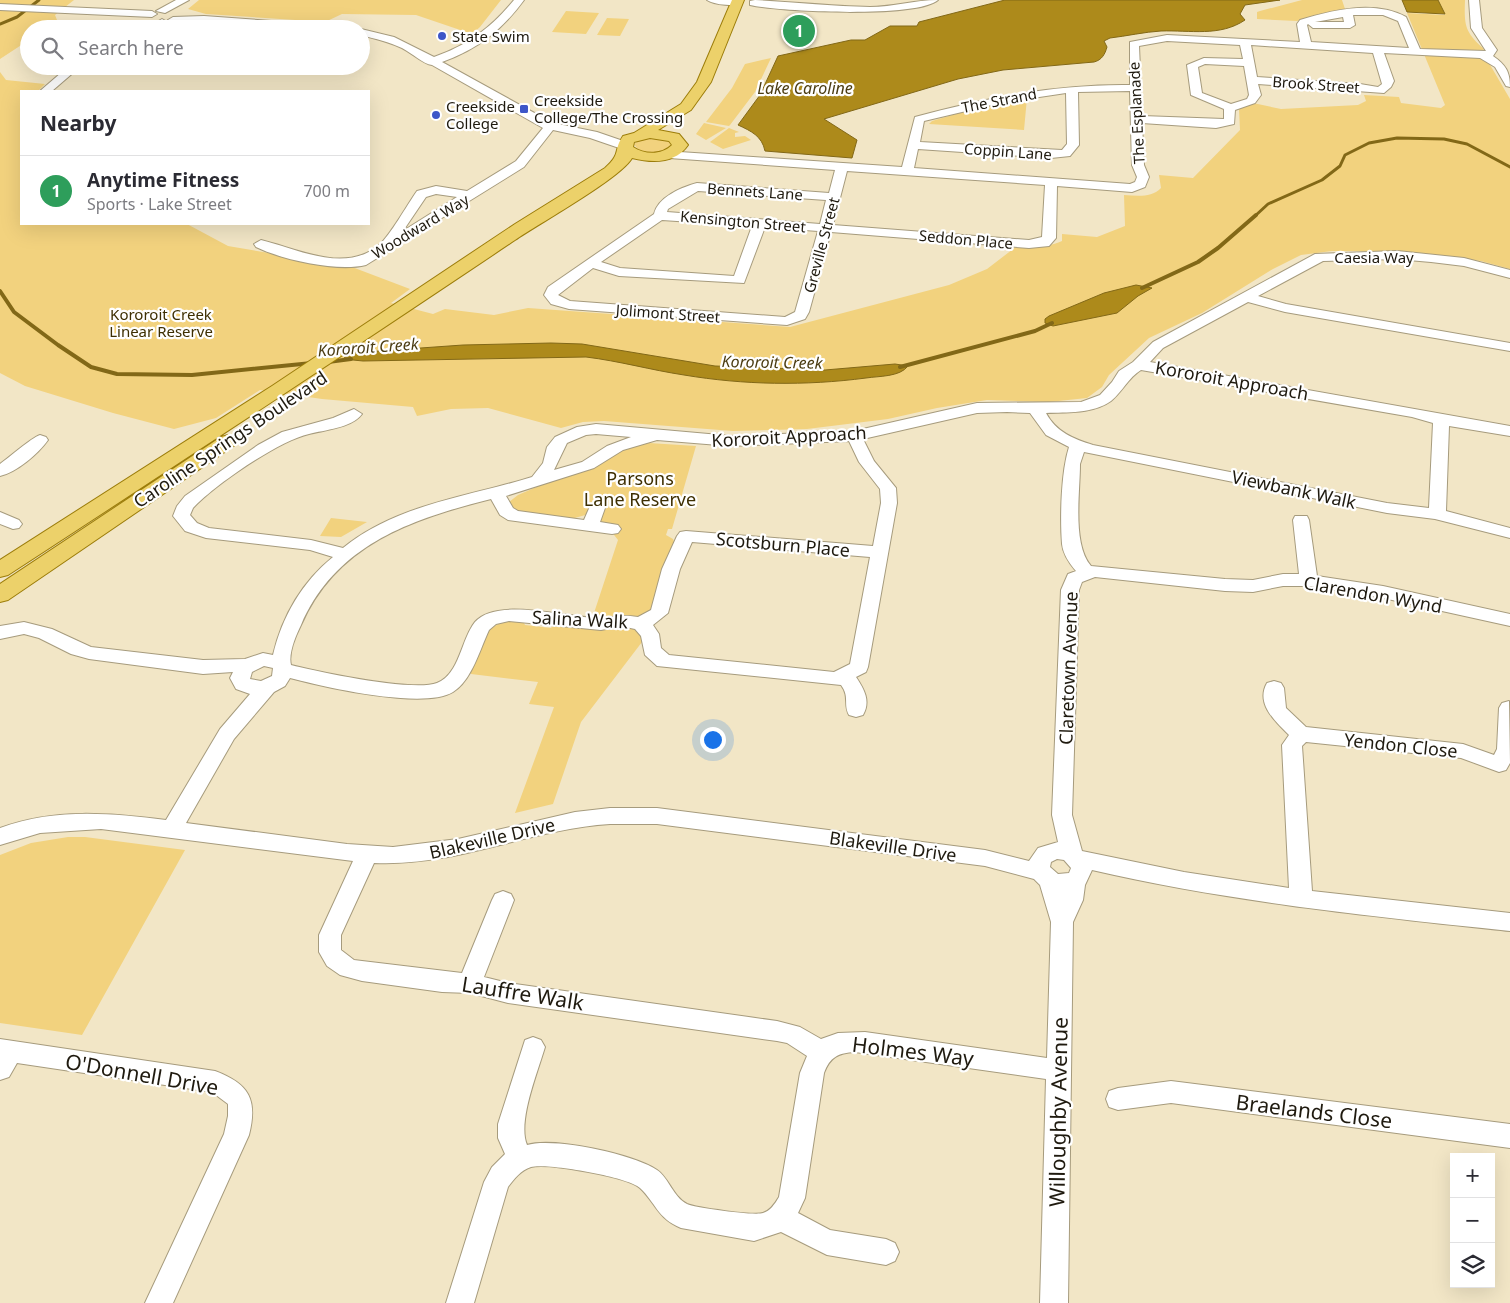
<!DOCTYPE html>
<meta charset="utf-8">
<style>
body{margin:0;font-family:"Noto Sans",sans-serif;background:#f2f2f3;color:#2b2b33}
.controls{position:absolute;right:15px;bottom:15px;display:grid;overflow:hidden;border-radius:0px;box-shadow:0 5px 20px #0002}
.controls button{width:45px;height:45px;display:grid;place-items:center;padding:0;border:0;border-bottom:1px solid #e1e1e2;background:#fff;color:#2b2b33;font:25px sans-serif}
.you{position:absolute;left:712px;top:739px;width:18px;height:18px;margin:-12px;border:4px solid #fff;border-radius:50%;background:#1a73e8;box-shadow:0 0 0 8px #1a73e833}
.badge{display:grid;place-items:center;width:32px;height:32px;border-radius:50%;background:#db2777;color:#fff;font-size:16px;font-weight:700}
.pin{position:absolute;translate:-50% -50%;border:2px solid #fff;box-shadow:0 1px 5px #0006}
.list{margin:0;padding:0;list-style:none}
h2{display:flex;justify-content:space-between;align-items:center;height:65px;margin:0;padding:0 20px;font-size:21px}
h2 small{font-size:16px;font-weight:400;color:#7c7c81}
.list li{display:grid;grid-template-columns:32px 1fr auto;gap:15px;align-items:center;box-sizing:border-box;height:70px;padding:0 20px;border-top:1px solid #e1e1e2}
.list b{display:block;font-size:19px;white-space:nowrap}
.list p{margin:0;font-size:16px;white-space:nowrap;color:#7c7c81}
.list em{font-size:16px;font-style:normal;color:#7c7c81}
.icon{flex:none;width:28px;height:28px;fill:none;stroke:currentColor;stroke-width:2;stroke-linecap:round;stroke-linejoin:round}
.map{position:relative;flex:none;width:1510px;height:1303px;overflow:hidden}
.search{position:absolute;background:#fff;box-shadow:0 5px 20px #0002;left:20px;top:20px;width:350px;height:55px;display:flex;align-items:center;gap:12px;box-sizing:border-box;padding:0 18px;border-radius:28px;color:#7c7c81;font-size:19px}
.panel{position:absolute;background:#fff;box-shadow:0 5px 20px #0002;left:20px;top:90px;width:350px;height:135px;border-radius:0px}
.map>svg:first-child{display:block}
.green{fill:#f2d27e}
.water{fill:#ad8a1b;stroke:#826817}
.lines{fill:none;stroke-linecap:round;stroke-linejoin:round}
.stream-far1{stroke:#826817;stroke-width:3}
.stream{stroke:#826817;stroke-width:4}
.minor-casing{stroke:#a69b7d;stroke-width:2}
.major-casing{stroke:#9c7d0a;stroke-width:2}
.minor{fill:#fff;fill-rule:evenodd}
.major{fill:#ecd16a;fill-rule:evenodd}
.poi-dot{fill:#3d56c8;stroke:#fff;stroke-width:2}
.labels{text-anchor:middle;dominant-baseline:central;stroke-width:4.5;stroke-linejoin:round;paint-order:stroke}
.far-poi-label{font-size:15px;fill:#1f1a0f;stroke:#fff;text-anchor:start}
.far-street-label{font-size:15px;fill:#1f1a0f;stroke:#fff}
.far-park-label{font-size:15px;fill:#3e2f02;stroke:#fff}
.far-water-label{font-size:16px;font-style:italic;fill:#4b3c12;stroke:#fff}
.street-label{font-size:18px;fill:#1f1a0f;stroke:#fff}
.park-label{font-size:18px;fill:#3e2f02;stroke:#fff}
.near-street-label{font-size:21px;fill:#1f1a0f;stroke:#fff}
</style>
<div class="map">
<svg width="1510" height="1303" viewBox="0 0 1510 1303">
<rect width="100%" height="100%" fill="#f2e6c6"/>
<!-- green -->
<path class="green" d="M0 0H74L55 15 57 20 47 29H29V40L0 59Z
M199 0H501L480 27 470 36 469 33 416 15 342 14 325 22 206 14 188 9Z
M1302 0H1342L1345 9 1297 21 1257 19V12L1260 11Z
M1438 0H1465C1464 26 1465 32 1484 49L1482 51 1510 99V269L1481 261 1386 251H1332L1301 255 1273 269 1202 313 1149 338 1109 375 1102 387 1087 398 1049 402 987 400 937 408 888 419 807 429 733 431 604 421 583 422 561 428 488 408 451 409 417 416 413 407 322 399 260 390 216 418 174 429 113 413 25 386 0 373V72L6 80 45 84 38 91H21V224H187L228 246 352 267 410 289 391 303 433 314 445 309 494 315 528 308 790 327 949 285 987 269 1017 246C1033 247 1047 248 1062 241V234L1097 237 1125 226 1124 195C1138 196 1151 198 1161 188L1159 175 1193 178 1240 130 1239 109 1253 103 1281 109 1358 105 1366 101 1364 95 1399 97 1401 103 1441 108 1445 105 1407 13 1445 15Z
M566 11 599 13 586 34 552 32Z
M607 18 629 19 620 36 597 35Z
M771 58 755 92 730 125 729 126 706 122 732 88 745 64Z
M1027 98 1024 130 929 124 932 121 976 108Z
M704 123 726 128 706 140 696 134Z
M729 128 739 132 735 133V137L745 136 751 140 723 149 710 142Z
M644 137 667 139 671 145C663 155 640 156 634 144Z
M649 443 696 446 672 529H668L666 535 673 539 675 544 654 610C642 618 636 617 622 616 613 615 603 617 593 616L618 540C609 528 602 521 589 514L571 519 511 511 509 502 518 495 629 447Z
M331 518 367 522 341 537 320 536Z
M503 621H523L525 625 551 628 554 624 624 623 641 630 642 642 581 722 553 804 515 813 554 707 529 704 538 682 471 674 470 671 487 631Z
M68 837H85L185 850 82 1035 0 1023V855L31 843Z"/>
<!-- water -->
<path class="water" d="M1005 0H1280L1245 5 1240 14 1245 20C1220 37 1190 30 1161 31 1144 32 1127 36 1110 38L1104 41 1107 47C1105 54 1102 60 1094 62L1003 70 958 79 824 119 857 140 852 158 765 151C762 136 751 131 738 125L760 95 778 56 851 40H865L890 26H917L919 22Z
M1402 0H1438L1445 14 1407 12Z
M1136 285 1152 288 1138 296 1117 313 1053 326 1045 323V319L1049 316 1104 293Z
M551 343 582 344 715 366 825 370 895 364 908 366C900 377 879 376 866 378 805 386 744 385 684 375 651 370 619 361 586 357L363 361 343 359 350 353 463 345Z"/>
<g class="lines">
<!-- stream-far1 -->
<path class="stream-far1" d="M0 24 17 17 39 0
M1255 216 1268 204 1322 180 1340 166 1345 155 1369 143 1397 138 1444 139 1467 144 1510 167"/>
<!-- stream -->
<path class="stream" d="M1142 288 1198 262 1218 248 1256 215
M0 291 14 312 58 345 91 367 117 374 192 375 312 363
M328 362 351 359
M900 367 1035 331 1052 323"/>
<defs>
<path id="minor" d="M176 0H189L165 13 156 11Z
M514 0H524C502 30 478 49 442 62L549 121 558 120V124L597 132 629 143 631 146 629 149 625 150 590 138 553 130 524 167 366 265C337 272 283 260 256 247L254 244 261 240C298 249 345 274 379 245 390 236 407 205 417 191L436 186 467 191 516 161 543 128 432 65C423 64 412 53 402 48 389 42 376 39 361 35V29L394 37 434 57C468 45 491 28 514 0ZM436 194 457 197 403 231 426 197Z
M707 0H742L743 2C736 7 714 5 707 0Z
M755 0C793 2 831 6 870 7 893 7 915 0 938 0 918 18 779 12 750 5V1Z
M1469 0H1479L1482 28 1497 50 1493 56C1506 65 1510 72 1510 87L1506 86 1495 67 1480 58 1384 53 1394 81 1391 87 1384 93 1258 84 1261 95 1255 103 1235 110 1234 124 1216 128 1142 123 1144 165 1149 177 1145 187 1132 192 1057 186 1056 238 1049 246 1029 248 831 232 809 312 805 319 787 325 569 309 551 304 544 295 548 287 654 214C658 197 682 187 697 183L829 193 835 170 669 158 665 157 663 154 665 151 902 167 915 117C986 98 1056 84 1130 85V42L1167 35 1300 42 1297 24 1300 20C1332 10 1375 0 1406 17L1420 49 1486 51 1471 28ZM1353 15H1383L1398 21 1409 48 1311 42 1307 25 1308 24 1313 28H1350L1355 25ZM1343 17 1344 22H1315ZM1167 41 1240 45 1243 59 1204 58 1187 65 1191 95 1224 109V119L1142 116 1139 46ZM1251 45 1373 53 1382 84 1378 87 1360 84 1257 77ZM1205 64 1244 66 1249 95 1247 99 1231 104 1202 93 1198 67ZM1130 91 1132 165 1137 177 1135 182 1130 184 914 168 918 149 1051 158 1070 156 1079 145 1078 92ZM1066 93 1067 144 1062 150 920 142 924 121 1000 103ZM847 171 1045 185 1042 237 1029 240 833 225ZM698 191 826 200 820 224 667 212 668 209ZM662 220 752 226 734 276 620 268 601 262ZM765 227 818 231 795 312 785 317 570 301 558 295 593 268 619 276 744 283Z
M0 4 152 11 157 14 152 17 0 10Z
M204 16 340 26 345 29C298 29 252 24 205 22 195 22 175 27 168 20L173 17Z
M162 19 167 22 158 29H145Z
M69 66H81L52 91H40Z
M1397 251 1464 258 1510 270V278L1464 266 1431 262 1397 259 1323 261 1258 296 1286 304 1510 343V351L1285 312 1248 302 1163 348 1150 362 1510 426V436L1449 426 1446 511 1510 528V538L1435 519 1387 513 1084 452 1080 464C1080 493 1072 544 1091 566L1225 579 1253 580 1283 574H1299L1293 520 1295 516H1307L1309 520 1317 576 1383 586 1510 614V626L1383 598 1309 586H1283L1253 592 1225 591 1095 577 1082 582 1079 590 1072 815 1082 851 1184 872 1289 888 1282 745 1289 735C1276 722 1255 704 1267 683L1274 681 1281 683 1284 688 1286 708 1306 727 1463 744 1494 755 1497 749 1499 708 1502 703 1509 701 1510 763 1506 770 1499 772 1461 758 1306 742 1302 746 1312 891 1510 913V931C1370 916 1230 902 1092 870L1085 885 1083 900 1073 922 1068 1303H1040L1046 1079 855 1052C838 1053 830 1057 824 1073L805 1198 798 1213 830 1230 886 1239 895 1243 899 1252 895 1261 886 1265 827 1255 781 1232 754 1241 681 1228C657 1218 656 1203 640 1188 628 1177 548 1163 531 1167 521 1170 514 1179 508 1187L474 1303H446L484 1182 492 1167 505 1154 498 1138V1124L525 1040 533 1037 541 1040 545 1047C538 1071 517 1122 527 1145 553 1137 634 1154 657 1170 669 1178 673 1197 687 1204 696 1208 755 1216 763 1213 770 1211 775 1204 779 1197L800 1073 807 1056 787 1043 777 1041 508 1003 470 993 442 992 362 981 340 975 327 966 319 952V935L353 861 101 829 40 833 0 845V828C55 808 109 813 166 820L220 729 250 694 236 689 230 678 233 672 203 674 89 659 71 654 39 638 24 634 0 639V626L24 622 52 629 91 647 203 660 245 659 263 653 273 655C282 617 302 582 333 557L310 550 206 538 185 531 173 516 177 506 185 496 258 445 282 432 333 418 354 409 362 414C352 428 324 430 309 434 278 441 215 485 193 508L190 515 197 523 209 528 311 540 343 548C397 504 468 497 532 477L543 463 547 447 555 437 577 427 596 424 731 436 854 431 977 403 1081 402 1100 395 1112 382 1119 371 1133 362 1153 342 1315 254ZM1141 370 1412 417 1433 423 1429 508 1387 503 1093 445C1074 439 1056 432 1046 413 1067 412 1093 414 1111 401 1123 391 1128 378 1141 370ZM1007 412 1030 413 1046 435 1069 447C1061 472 1060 518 1062 544 1063 554 1069 563 1076 571L1068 574 1061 590 1052 815 1058 842 1038 848 1029 861 985 850 657 808H610L575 812 458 839 393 847 347 844 186 823 234 739 274 692 285 686 290 678C324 687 424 710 453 692 472 680 480 649 489 630L496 624 509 621 601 630 621 626 635 629 641 636 645 655 657 666 841 685C850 697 843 704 849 715L856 717 863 715C871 701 864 689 856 677L866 672 868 667 897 503 896 488 874 461 863 439 977 413ZM596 434 631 437 607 446 582 462 554 470 567 443 586 435ZM657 440 731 446 849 441 859 462 880 489 881 503 873 546 686 531 680 532 677 536 662 569 651 610 638 617C620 614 618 617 601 618 570 619 497 596 475 622 461 639 460 674 437 683 413 692 319 672 291 665 288 654 296 635 301 625 336 544 412 519 491 499L500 515 508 520 612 534 618 533 621 529 618 525 600 522 605 508 603 504H591L584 520 518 511 513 508 506 496 594 468 623 450ZM692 542 870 557 850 664 834 672 669 655 661 648 659 634 653 625 668 613 680 569ZM264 666 273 668 272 676 261 681 250 679 252 672ZM610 824H657L985 866 1034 879 1040 885 1051 922 1047 1058 865 1032 838 1033 821 1039 800 1027 777 1021 508 983 484 977 514 900 511 894 503 891 495 894 492 900 462 973 362 961 354 960 341 950V935L374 863C455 867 530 829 610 824ZM1057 859 1064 860 1071 868 1069 873 1058 874 1050 867 1051 862Z
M40 435 46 437 48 440C38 454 17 472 0 476V464C10 457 31 438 40 435Z
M0 512 19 520 22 524 19 528 13 529 0 524Z
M0 1039 215 1071C249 1084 258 1099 249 1135L173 1303H145L224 1134 228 1116V1104L212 1092 17 1063 9 1077 0 1080Z
M1171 1081 1510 1124V1148L1171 1103 1118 1110 1109 1107 1106 1099 1109 1091 1118 1088Z"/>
<path id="major" d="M732 0H744L711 82 691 110 658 130 679 134 688 145C675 164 652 163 632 158 621 178 538 224 515 240 347 353 178 464 8 575L0 577V560L272 386 515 224 605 168C622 153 613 150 623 136L634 133 681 104 697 82ZM650 138 669 141 672 145C662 155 645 155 633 147L634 142Z
M228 435 235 437 238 441 235 445 8 600 0 602V584L221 437Z"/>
</defs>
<!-- minor casing -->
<use href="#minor" class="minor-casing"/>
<!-- major casing -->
<use href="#major" class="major-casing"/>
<!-- minor -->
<use href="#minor" class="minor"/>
<!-- major -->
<use href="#major" class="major"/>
</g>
<!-- markers -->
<g class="poi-dot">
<circle cx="442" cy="36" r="5"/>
<rect x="519" y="104" width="10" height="10" rx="2.5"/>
<circle cx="436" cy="115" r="5"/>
</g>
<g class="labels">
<!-- far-poi labels -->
<g class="far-poi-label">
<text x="452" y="36">State Swim</text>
<text x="534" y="100">Creekside<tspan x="534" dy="17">College/The Crossing</tspan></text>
<text x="446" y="106">Creekside<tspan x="446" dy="17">College</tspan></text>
</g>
<!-- far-street labels -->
<g class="far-street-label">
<text transform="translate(1316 84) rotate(4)">Brook Street</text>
<text transform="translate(999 100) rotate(-11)">The Strand</text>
<text transform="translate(1136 113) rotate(-93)">The Esplanade</text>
<text transform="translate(1008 151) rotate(4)">Coppin Lane</text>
<text transform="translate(755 191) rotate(4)">Bennets Lane</text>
<text transform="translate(743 221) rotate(5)">Kensington Street</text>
<text transform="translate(420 226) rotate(-31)">Woodward Way</text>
<text transform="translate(966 239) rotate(5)">Seddon Place</text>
<text transform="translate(821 245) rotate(-75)">Greville Street</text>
<text x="1374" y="257">Caesia Way</text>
<text transform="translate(668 313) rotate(4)">Jolimont Street</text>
</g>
<!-- far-park labels -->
<g class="far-park-label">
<text x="161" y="314">Kororoit Creek<tspan x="161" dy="17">Linear Reserve</tspan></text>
</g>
<!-- far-water labels -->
<g class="far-water-label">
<text x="805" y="88">Lake Caroline</text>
<text transform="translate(368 347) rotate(-4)">Kororoit Creek</text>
<text transform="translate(772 362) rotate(1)">Kororoit Creek</text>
</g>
<!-- street labels -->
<g class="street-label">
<text transform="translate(1232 380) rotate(10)">Kororoit Approach</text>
<text transform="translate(789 436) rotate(-3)">Kororoit Approach</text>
<text transform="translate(230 439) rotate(-34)">Caroline Springs Boulevard</text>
<text transform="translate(1294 489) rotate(12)">Viewbank Walk</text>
<text transform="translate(783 544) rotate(5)">Scotsburn Place</text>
<text transform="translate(1373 594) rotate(10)">Clarendon Wynd</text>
<text transform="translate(580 619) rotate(3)">Salina Walk</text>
<text transform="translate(1068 668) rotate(-88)">Claretown Avenue</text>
<text transform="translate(1401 745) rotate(6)">Yendon Close</text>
<text transform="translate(492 838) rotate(-13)">Blakeville Drive</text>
<text transform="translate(893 846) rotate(8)">Blakeville Drive</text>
</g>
<!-- park labels -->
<g class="park-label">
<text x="640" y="478">Parsons<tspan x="640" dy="21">Lane Reserve</tspan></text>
</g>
<!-- near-street labels -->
<g class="near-street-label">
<text transform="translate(523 993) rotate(9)">Lauffre Walk</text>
<text transform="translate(913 1051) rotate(7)">Holmes Way</text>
<text transform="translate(142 1074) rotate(10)">O'Donnell Drive</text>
<text transform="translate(1314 1111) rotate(7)">Braelands Close</text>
<text transform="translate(1058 1112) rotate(-89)">Willoughby Avenue</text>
</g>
</g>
</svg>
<div class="controls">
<button>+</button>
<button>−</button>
<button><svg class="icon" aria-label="layers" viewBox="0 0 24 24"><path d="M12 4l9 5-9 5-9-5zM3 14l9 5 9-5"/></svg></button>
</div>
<div class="you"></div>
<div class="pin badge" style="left:799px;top:31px;background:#2e9e5b">1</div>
<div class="search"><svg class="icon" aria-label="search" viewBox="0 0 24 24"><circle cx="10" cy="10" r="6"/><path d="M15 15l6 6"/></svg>Search here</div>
<section class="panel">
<h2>Nearby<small></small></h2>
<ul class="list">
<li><span class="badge" style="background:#2e9e5b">1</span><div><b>Anytime Fitness</b><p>Sports · Lake Street</p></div><em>700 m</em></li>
</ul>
</section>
</div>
